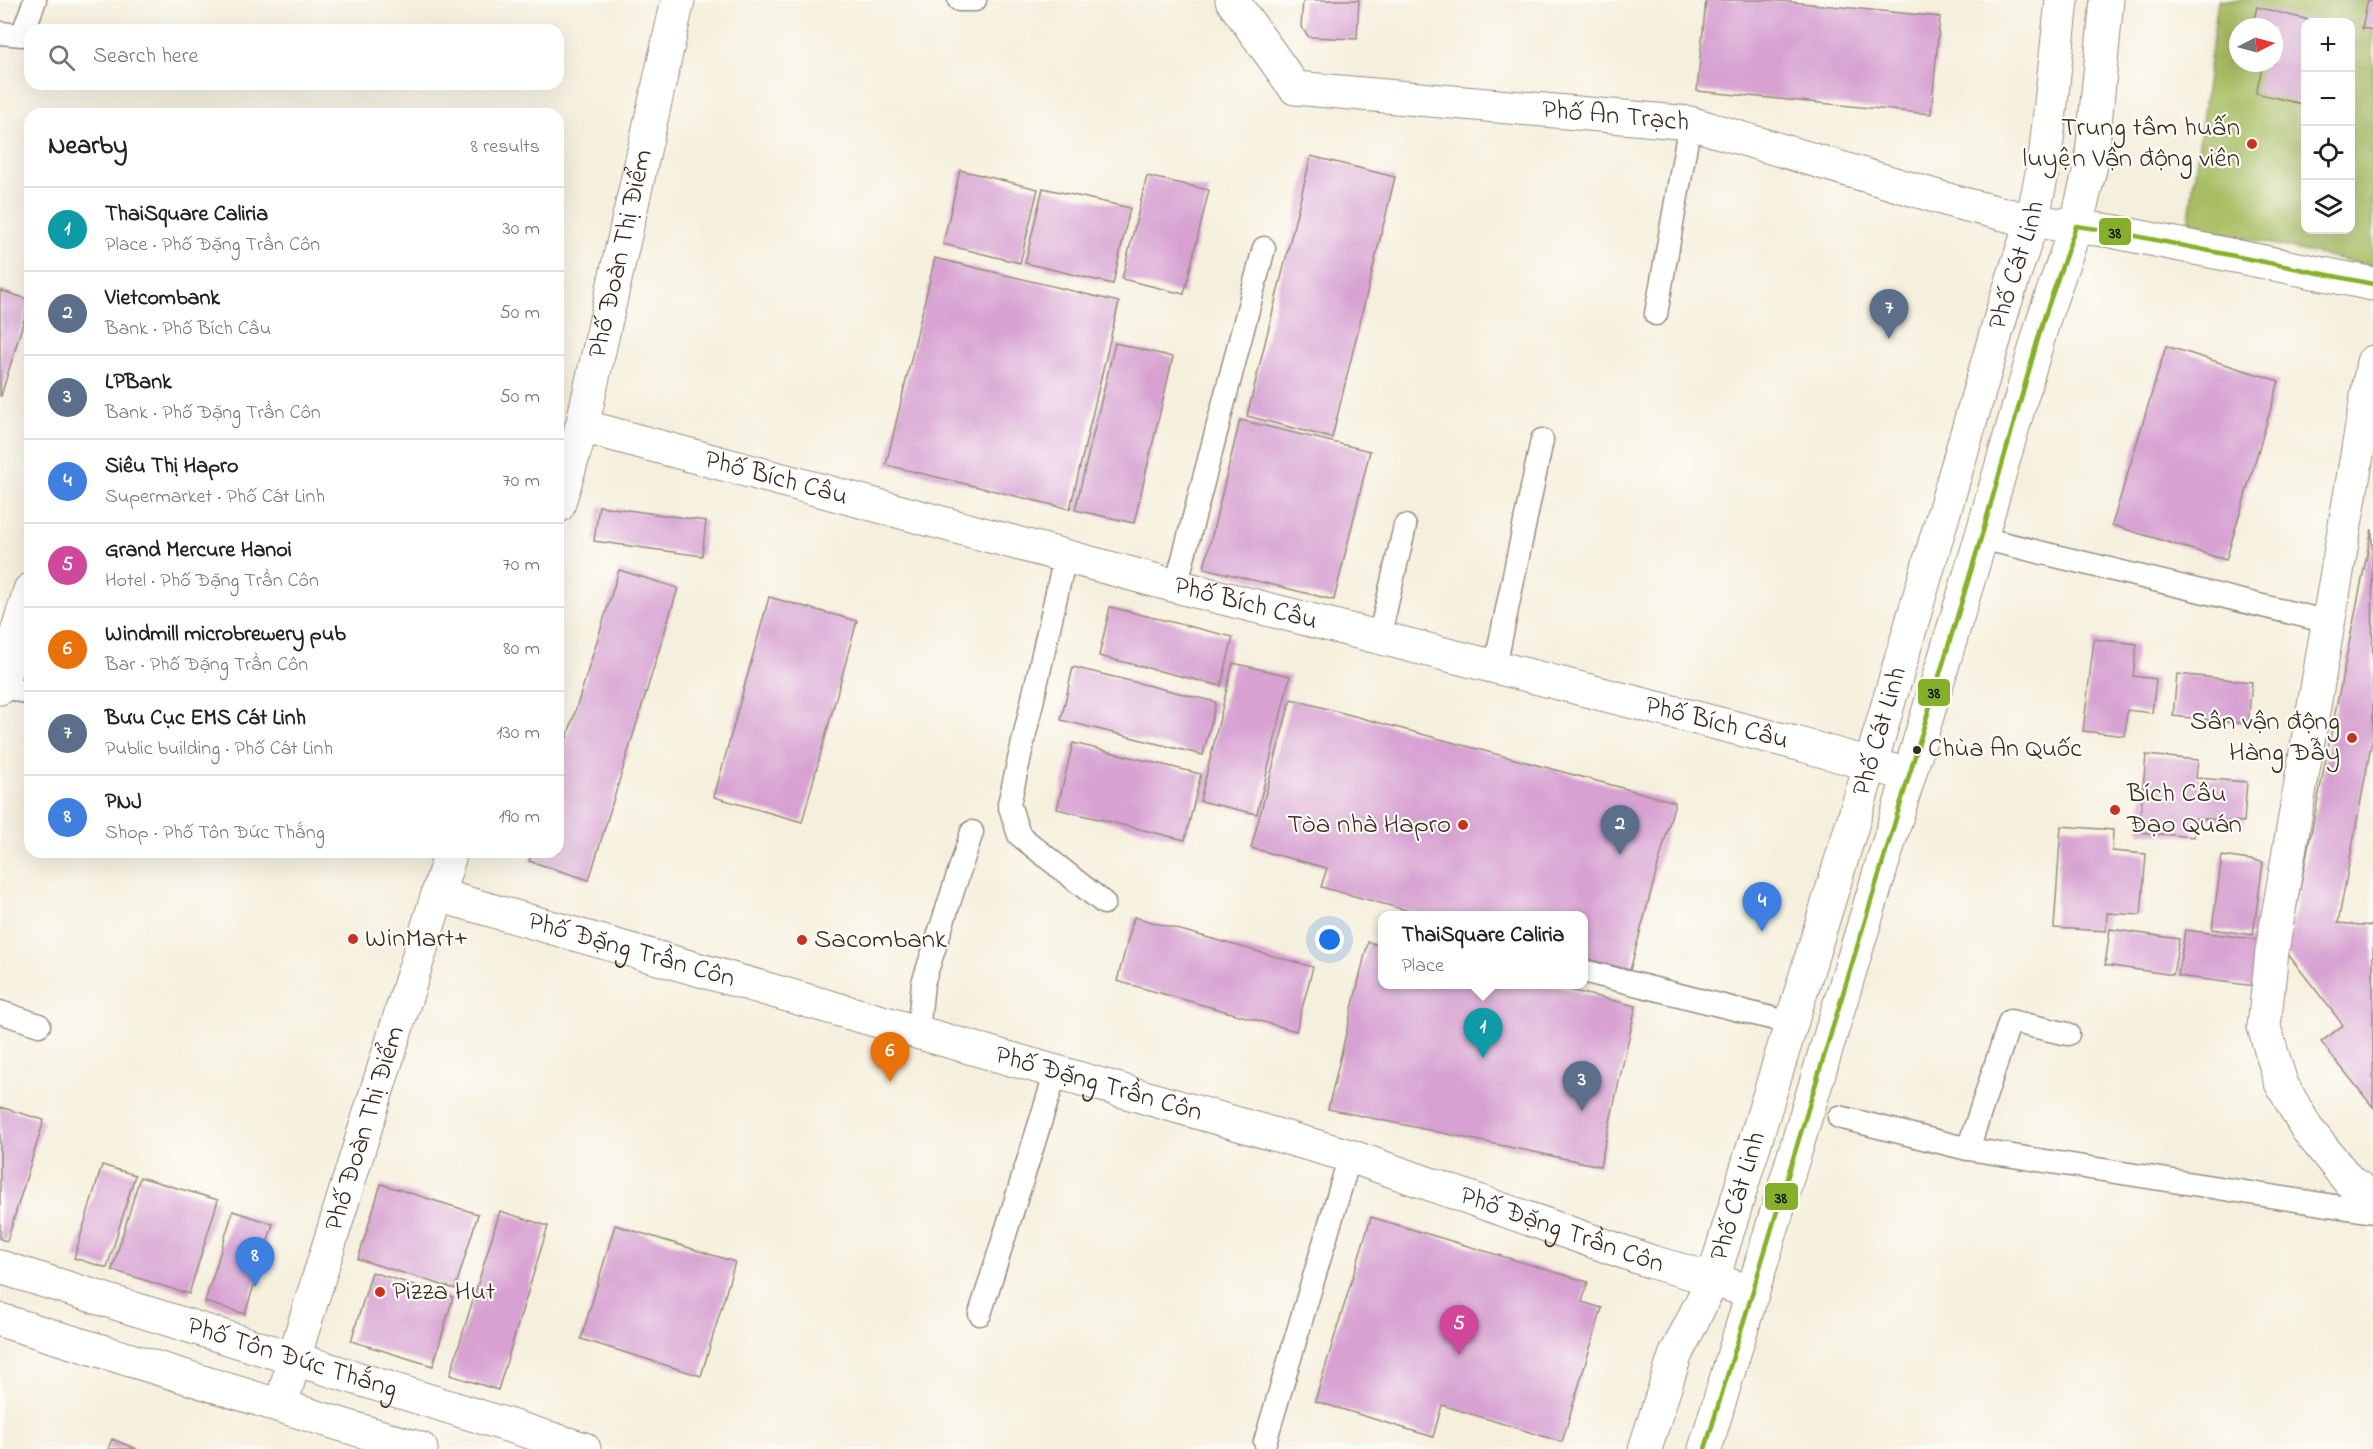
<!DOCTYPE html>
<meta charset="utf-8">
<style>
body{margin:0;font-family:"Indie Flower",sans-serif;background:#f6f6f6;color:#222}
.controls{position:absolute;right:18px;top:18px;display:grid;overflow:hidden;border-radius:12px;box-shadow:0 6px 24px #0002}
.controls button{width:54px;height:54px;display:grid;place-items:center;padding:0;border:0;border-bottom:2px solid #e0e0e0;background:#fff;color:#222;font:30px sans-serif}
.compass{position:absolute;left:2229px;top:18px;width:54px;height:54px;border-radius:50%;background:#fff;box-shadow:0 6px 24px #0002;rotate:84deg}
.you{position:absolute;left:1330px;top:940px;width:21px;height:21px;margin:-15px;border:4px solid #fff;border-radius:50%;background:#1a73e8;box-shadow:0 0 0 9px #1a73e833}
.badge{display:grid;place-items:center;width:39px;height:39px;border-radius:50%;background:#0f766e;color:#fff;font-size:20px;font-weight:700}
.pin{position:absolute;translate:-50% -50px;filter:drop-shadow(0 2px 3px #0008)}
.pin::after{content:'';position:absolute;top:32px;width:21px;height:18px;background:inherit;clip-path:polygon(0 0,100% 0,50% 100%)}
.popup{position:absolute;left:1378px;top:911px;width:210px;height:78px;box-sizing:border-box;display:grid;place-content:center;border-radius:12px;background:#fff;filter:drop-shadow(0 2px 4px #0005);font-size:20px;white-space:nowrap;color:#767676}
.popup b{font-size:22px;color:#222}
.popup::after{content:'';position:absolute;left:50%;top:100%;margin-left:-12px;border:12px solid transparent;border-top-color:#fff}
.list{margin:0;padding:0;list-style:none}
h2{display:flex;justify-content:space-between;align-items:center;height:78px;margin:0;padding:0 24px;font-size:26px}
h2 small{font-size:20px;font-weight:400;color:#767676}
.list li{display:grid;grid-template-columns:39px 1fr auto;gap:18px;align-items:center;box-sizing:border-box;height:84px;padding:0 24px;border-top:2px solid #e0e0e0}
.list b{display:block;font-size:22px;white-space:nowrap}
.list p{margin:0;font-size:20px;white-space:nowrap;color:#767676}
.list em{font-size:20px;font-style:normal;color:#767676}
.icon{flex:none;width:33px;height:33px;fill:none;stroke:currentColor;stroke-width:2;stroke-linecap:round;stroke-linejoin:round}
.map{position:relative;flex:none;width:2373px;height:1449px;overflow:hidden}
.search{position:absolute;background:#fff;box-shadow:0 6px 24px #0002;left:24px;top:24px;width:540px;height:66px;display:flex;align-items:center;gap:15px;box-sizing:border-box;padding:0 21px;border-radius:18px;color:#767676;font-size:22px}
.panel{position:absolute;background:#fff;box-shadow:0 6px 24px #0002;left:24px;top:108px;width:540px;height:750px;border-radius:18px}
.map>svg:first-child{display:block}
.green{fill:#a7bd62;stroke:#717440;stroke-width:1.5;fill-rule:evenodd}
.building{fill:#d7a2d2}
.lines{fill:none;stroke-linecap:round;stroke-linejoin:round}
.service-casing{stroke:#988d7e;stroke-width:25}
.minor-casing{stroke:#988d7e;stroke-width:35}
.tertiary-casing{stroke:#988d7e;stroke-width:35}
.secondary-casing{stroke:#988d7e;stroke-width:35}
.service{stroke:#fff;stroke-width:22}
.minor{stroke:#fff;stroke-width:33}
.tertiary{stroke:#fff;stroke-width:33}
.secondary{stroke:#fff;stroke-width:33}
.bus-1-casing{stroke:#fdfcf7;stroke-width:9}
.bus-1{stroke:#84b02c;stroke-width:4.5}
.poi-dot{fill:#c8321e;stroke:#fdfcf7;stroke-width:2}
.bus-dot{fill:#3b2a1e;stroke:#fdfcf7;stroke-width:2}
.labels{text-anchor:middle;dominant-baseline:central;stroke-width:4.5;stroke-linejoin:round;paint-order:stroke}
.bus-label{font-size:26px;fill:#3b2a1e;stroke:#fdfcf7;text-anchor:start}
.street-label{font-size:27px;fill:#3b2a1e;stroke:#fdfcf7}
.poi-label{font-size:27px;fill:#3b2a1e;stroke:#fdfcf7;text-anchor:start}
.line-badge{stroke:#fdfcf7;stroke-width:2}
.pale-badge-label{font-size:16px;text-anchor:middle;font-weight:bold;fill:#111}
</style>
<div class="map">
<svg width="2373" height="1449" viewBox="0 0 2373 1449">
<rect width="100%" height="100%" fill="#fdfcf7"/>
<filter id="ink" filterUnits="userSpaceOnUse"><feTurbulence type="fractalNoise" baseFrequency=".0167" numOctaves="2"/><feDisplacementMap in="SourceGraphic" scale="12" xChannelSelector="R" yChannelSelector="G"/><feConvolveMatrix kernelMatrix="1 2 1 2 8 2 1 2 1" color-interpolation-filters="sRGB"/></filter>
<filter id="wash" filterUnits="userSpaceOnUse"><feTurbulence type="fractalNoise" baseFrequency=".008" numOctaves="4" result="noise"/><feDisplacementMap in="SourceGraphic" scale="24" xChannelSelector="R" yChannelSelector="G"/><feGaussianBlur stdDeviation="1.35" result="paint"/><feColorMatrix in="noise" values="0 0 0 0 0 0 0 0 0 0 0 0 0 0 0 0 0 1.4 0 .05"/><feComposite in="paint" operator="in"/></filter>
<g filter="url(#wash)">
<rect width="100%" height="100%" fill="#f5f0dd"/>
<!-- green -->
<path class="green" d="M2218 0H2373V266L2188 226ZM2306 22H2350V230H2306ZM2238 27H2274V63H2238Z"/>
<g id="blocks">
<!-- building -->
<path class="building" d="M1303 0H1359L1357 39 1309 37 1301 27Z
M1706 0H1770L1940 17 1931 114 1697 91Z
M2368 0H2373V30L2362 28Z
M2257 7 2317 22H2306V89L2302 104 2256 93 2263 63H2274V27H2252Z
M1311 156 1395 177 1332 438 1247 416Z
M960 170 1038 189 1020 263 943 244Z
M1147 176 1209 190 1184 294 1122 279Z
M1043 188 1130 208 1113 284 1025 263Z
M935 258 1119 302 1070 509 886 465Z
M0 290 30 300 1 396H0Z
M1115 343 1173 357 1134 523 1075 510Z
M2166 346 2279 381 2226 560 2112 525Z
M1240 420 1370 451 1334 600 1204 568Z
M599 506 706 521 702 556 594 541Z
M2372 529 2373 735 2338 923 2373 926V1107L2321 1042 2343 1025 2287 953Z
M619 570 678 588 589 880 529 861 532 852H558V767Z
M769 597 857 621 802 822 714 797Z
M1110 607 1233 637 1221 686 1099 656Z
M2094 639 2137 644 2133 676 2156 679 2152 713 2127 710 2125 736 2083 731Z
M1233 663 1290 676 1257 814 1200 801Z
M1073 667 1216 702 1203 755 1061 720Z
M2177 674 2252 682 2248 724 2173 716Z
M1291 699 1675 802 1630 970 1583 958V916H1428L1321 887 1327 868 1251 848Z
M1073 743 1201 774 1185 840 1057 809Z
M2146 755 2198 760 2196 778 2247 782 2244 822 2196 818 2194 837 2139 832Z
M2061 826 2113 830 2112 851 2146 854 2141 915 2107 913 2106 931 2054 928Z
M2222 856 2263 862 2253 935 2212 929Z
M1134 917 1313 967 1296 1031 1117 981Z
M2110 929 2179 939 2173 975 2105 965Z
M2185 930 2261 940 2255 986 2178 976Z
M1368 942 1382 946V984H1545L1636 1006 1600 1166 1328 1109Z
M0 1107 44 1120 7 1241 0 1239Z
M102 1165 135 1175 107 1268 74 1258Z
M140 1177 218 1200 189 1294 112 1270Z
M381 1184 478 1214 455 1289 358 1259Z
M233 1211 273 1224 245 1314 205 1302Z
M500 1211 548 1226 498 1390 450 1375Z
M1371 1217 1588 1282 1582 1302 1602 1308 1562 1442 1442 1405 1433 1437 1315 1401Z
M615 1225 735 1262 701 1376 581 1339Z
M372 1272 453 1297 433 1366 351 1341Z
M112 1439 137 1449H108Z"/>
</g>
</g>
<g filter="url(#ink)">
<use href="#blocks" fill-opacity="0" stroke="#988d7e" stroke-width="1.5"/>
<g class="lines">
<defs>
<path id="service" d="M959 0H975
M0 33 22 35 35 0
M1656 314 1690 123
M1981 538 2329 622
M1065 557 1009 804 1019 835 1104 903
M1176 586 1264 248
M1379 638 1405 526
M1495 667 1542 440
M1 685 30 694
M1583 971 1791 1023
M0 1012 39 1025
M918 1032 923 983 972 832
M1839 1117 1968 1149 2373 1212
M1968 1149 2010 1021 2068 1034
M980 1314 1056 1072
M1265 1442 1350 1156"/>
<g id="minor">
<path d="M2373 362 2272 951 2264 1027 2281 1083 2307 1129 2349 1181 2373 1198"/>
<path id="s1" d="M582 426 1176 586 1795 743 1909 775"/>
<path id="s2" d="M558 506 582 426 678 0"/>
<path d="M0 688 30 590"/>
<path id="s3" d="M438 895 1350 1156 1652 1262 1713 1279 1752 1293"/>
<path id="s4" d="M281 1406 301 1335 451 852"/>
</g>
<g id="tertiary">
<path id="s5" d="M1232 0 1295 88 1690 123 1955 202 2032 221 2111 231 2373 284"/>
<path id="s6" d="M1645 1449 1675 1356 1713 1279 1871 763 2004 306 2032 221 2045 159 2062 0"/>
<path d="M1705 1449 1981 538 2044 318 2076 226 2091 165 2107 0"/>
</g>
<g id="secondary">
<path id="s7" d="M0 1267 584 1449"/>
<path d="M0 1320 421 1449"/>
</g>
</defs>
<!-- service casing -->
<use href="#service" class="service-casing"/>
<!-- minor casing -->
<use href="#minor" class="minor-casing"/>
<!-- tertiary casing -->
<use href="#tertiary" class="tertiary-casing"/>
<!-- secondary casing -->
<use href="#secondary" class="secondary-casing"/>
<!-- service -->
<use href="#service" class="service"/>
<!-- minor -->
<use href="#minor" class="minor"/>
<!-- tertiary -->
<use href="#tertiary" class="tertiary"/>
<!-- secondary -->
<use href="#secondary" class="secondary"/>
<defs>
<path id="bus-1" d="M1705 1449 1981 538 2044 318 2076 226 2111 231 2373 284"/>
</defs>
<!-- bus-1 casing -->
<use href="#bus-1" class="bus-1-casing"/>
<!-- bus-1 -->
<use href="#bus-1" class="bus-1"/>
</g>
</g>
<!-- markers -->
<g class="poi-dot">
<circle cx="2252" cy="144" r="6"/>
<circle cx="2352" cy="738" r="6"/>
<circle cx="2115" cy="810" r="6"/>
<circle cx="1463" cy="825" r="6"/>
<circle cx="353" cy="939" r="6"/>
<circle cx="802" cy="940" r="6"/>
<circle cx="380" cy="1292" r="6"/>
</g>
<circle class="bus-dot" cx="1917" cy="750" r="5"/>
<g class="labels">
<!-- bus labels -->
<g class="bus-label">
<text x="1928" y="750">Chùa An Quốc</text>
</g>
<!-- street labels -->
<g class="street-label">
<text stroke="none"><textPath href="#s5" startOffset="430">Phố An Trạch</textPath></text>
<text stroke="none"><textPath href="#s2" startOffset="260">Phố Đoàn Thị Điểm</textPath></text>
<text stroke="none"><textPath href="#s6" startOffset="1242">Phố Cát Linh</textPath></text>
<text stroke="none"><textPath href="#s1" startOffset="201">Phố Bích Câu</textPath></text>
<text stroke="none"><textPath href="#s1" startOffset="687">Phố Bích Câu</textPath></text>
<text stroke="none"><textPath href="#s1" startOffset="1173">Phố Bích Câu</textPath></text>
<text stroke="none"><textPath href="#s6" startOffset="756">Phố Cát Linh</textPath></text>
<text stroke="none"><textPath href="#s3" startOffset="201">Phố Đặng Trần Côn</textPath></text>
<text stroke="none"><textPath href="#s3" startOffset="687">Phố Đặng Trần Côn</textPath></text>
<text stroke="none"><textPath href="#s4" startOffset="290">Phố Đoàn Thị Điểm</textPath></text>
<text stroke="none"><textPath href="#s6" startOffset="270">Phố Cát Linh</textPath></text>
<text stroke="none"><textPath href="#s3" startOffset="1173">Phố Đặng Trần Côn</textPath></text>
<text stroke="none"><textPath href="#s7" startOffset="306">Phố Tôn Đức Thắng</textPath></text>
</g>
<!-- poi labels -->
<g class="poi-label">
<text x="2240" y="128" text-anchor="end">Trung tâm huấn<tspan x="2240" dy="31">luyện Vận động viên</tspan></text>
<text x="2340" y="722" text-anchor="end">Sân vận động<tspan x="2340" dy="31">Hàng Đẫy</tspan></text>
<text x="2127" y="794">Bích Câu<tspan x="2127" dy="31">Đạo Quán</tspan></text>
<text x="1451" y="825" text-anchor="end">Tòa nhà Hapro</text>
<text x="365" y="939">WinMart+</text>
<text x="814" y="940">Sacombank</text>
<text x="392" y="1292">Pizza Hut</text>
</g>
</g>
<g class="line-badge">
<rect x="2098" y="217" width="34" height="29" rx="6" fill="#84b02c"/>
<rect x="1917" y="678" width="34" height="29" rx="6" fill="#84b02c"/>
<rect x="1764" y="1182" width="35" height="29" rx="6" fill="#84b02c"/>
</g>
<g class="pale-badge-label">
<text x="2115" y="238">38</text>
<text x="1934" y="698">38</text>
<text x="1781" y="1203">38</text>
</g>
</svg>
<div class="controls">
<button>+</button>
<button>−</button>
<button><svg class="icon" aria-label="locate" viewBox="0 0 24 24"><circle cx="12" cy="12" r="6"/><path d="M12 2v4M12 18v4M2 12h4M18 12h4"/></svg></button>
<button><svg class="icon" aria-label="layers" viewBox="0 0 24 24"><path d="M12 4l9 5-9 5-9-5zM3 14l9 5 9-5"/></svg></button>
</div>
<svg class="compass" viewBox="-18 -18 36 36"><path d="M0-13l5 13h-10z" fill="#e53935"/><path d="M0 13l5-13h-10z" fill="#767676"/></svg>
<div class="you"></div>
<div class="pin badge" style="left:1483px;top:1058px;background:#0f9aa8">1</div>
<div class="popup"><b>ThaiSquare Caliria</b>Place</div>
<div class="pin badge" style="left:1620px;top:855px;background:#5c6f8a">2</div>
<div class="pin badge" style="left:1582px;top:1111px;background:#5c6f8a">3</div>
<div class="pin badge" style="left:1762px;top:932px;background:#3f7fe0">4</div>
<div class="pin badge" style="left:1459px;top:1355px;background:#d1479c">5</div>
<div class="pin badge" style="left:890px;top:1082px;background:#e8710a">6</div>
<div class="pin badge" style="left:1889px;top:339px;background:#5c6f8a">7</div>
<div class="pin badge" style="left:255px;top:1287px;background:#3f7fe0">8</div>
<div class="search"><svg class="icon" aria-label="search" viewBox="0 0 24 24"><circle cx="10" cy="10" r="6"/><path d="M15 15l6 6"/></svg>Search here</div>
<section class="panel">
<h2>Nearby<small>8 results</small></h2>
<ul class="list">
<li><span class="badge" style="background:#0f9aa8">1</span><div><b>ThaiSquare Caliria</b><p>Place · Phố Đặng Trần Côn</p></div><em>30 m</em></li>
<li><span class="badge" style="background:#5c6f8a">2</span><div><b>Vietcombank</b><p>Bank · Phố Bích Câu</p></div><em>50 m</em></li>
<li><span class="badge" style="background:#5c6f8a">3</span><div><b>LPBank</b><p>Bank · Phố Đặng Trần Côn</p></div><em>50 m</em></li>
<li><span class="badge" style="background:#3f7fe0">4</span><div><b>Siêu Thị Hapro</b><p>Supermarket · Phố Cát Linh</p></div><em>70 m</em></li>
<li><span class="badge" style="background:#d1479c">5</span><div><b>Grand Mercure Hanoi</b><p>Hotel · Phố Đặng Trần Côn</p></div><em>70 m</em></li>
<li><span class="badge" style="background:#e8710a">6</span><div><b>Windmill microbrewery pub</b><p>Bar · Phố Đặng Trần Côn</p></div><em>80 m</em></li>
<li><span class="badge" style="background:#5c6f8a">7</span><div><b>Bưu Cục EMS Cát Linh</b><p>Public building · Phố Cát Linh</p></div><em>130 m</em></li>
<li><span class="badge" style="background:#3f7fe0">8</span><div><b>PNJ</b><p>Shop · Phố Tôn Đức Thắng</p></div><em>190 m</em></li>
</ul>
</section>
</div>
